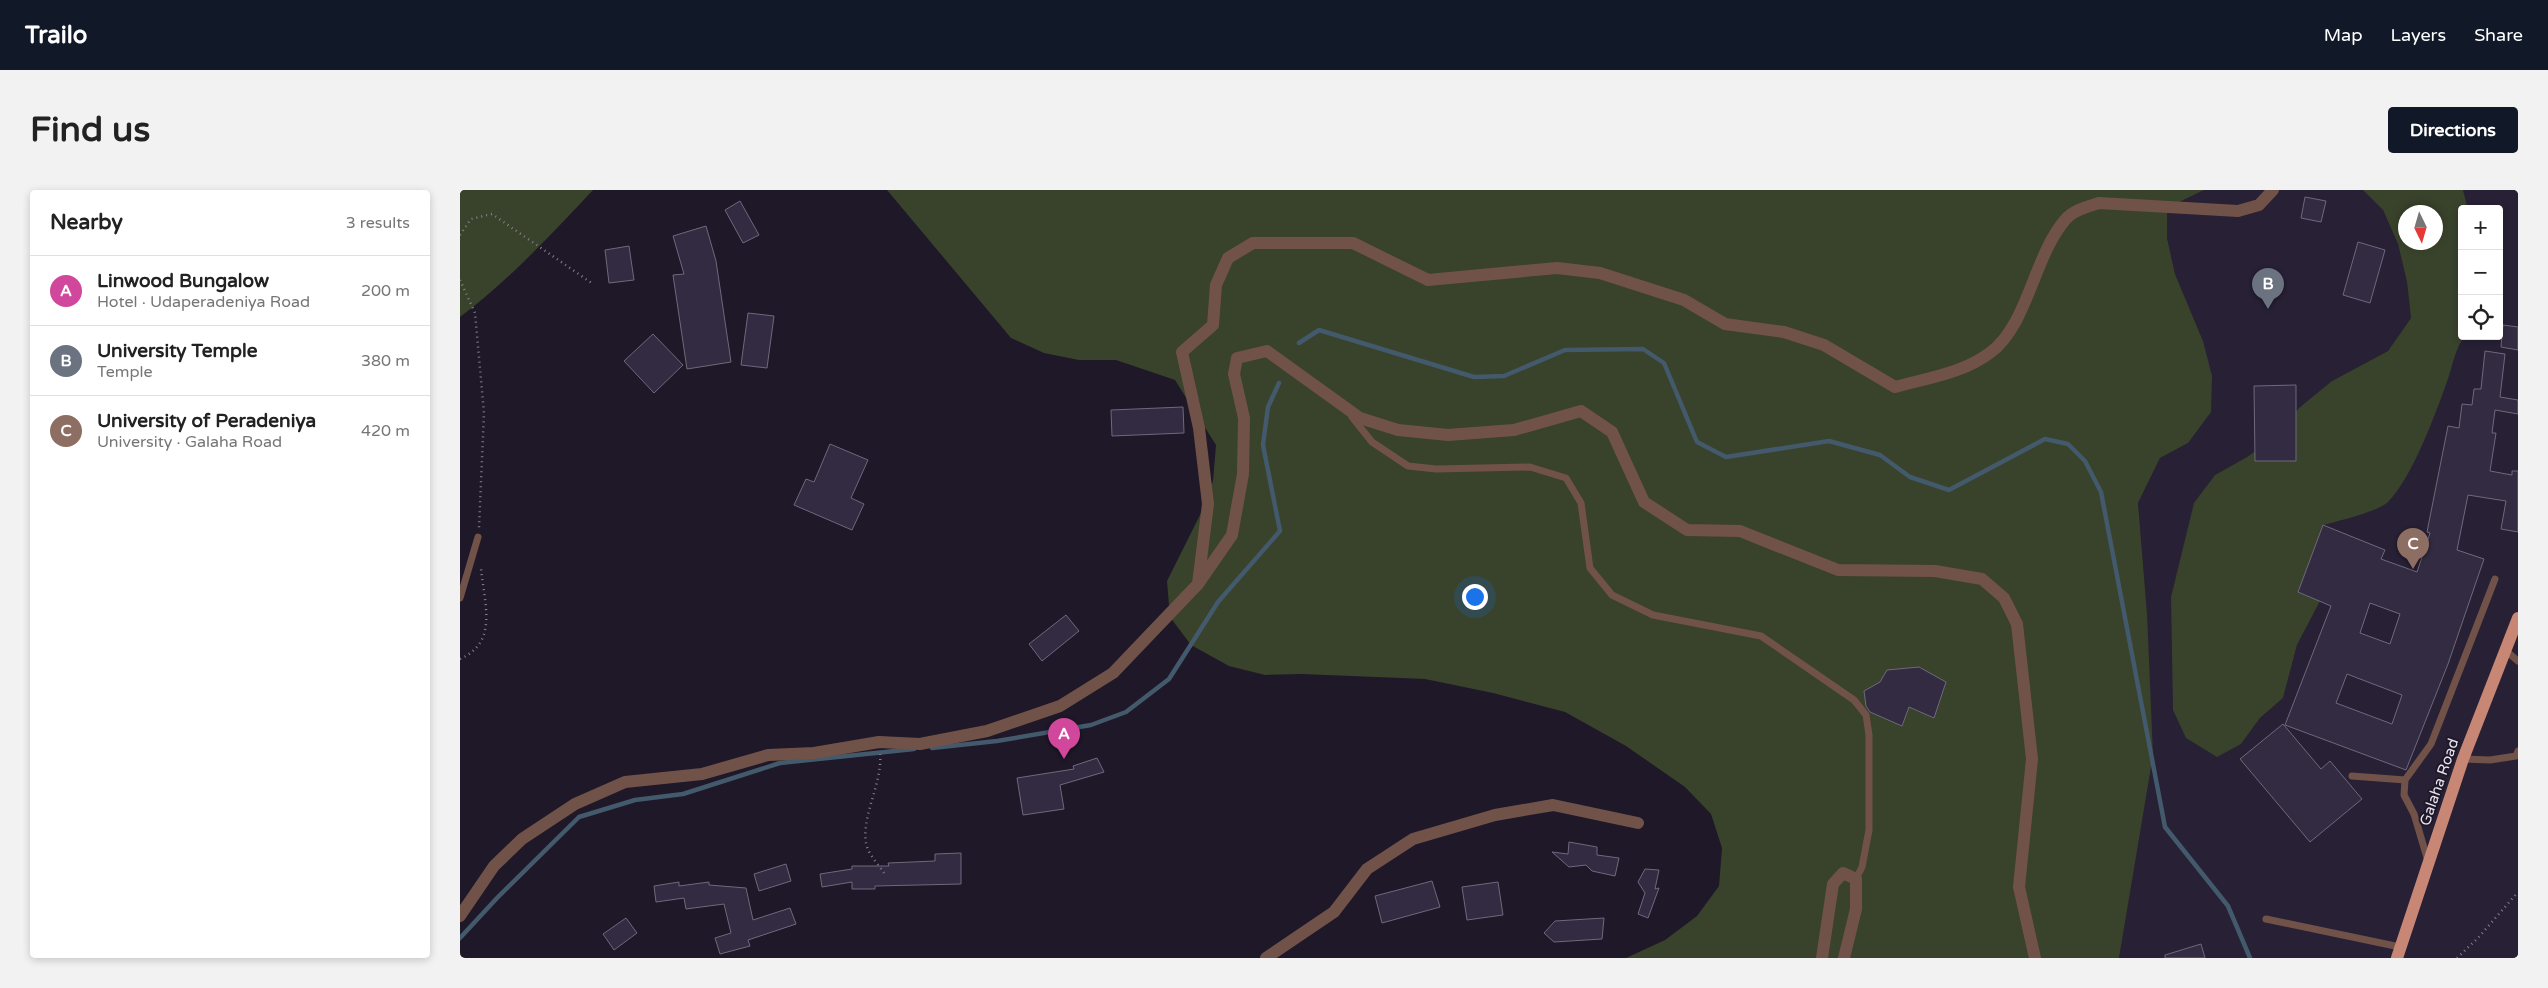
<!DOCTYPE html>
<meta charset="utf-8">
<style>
body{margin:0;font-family:"Varela Round",sans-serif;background:#f2f2f2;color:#222}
.controls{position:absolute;right:15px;top:15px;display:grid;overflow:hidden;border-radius:5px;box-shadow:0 2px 8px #0003}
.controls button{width:45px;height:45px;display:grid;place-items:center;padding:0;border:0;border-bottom:1px solid #e0e0e0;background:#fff;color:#222;font:25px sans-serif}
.compass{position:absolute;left:1938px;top:15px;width:45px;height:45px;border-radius:50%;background:#fff;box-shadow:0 2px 8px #0003;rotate:175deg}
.you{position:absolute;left:1014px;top:406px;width:18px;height:18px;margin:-12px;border:4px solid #fff;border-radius:50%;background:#1a73e8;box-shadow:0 0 0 8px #1a73e833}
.badge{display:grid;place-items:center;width:32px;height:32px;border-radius:50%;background:#111827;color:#fff;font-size:16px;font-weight:700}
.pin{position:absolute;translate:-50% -41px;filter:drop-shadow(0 1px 2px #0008)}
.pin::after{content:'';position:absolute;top:26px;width:18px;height:15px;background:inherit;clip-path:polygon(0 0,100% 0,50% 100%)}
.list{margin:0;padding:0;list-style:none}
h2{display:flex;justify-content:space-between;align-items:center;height:65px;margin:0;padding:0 20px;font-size:21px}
h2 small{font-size:16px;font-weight:400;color:#767676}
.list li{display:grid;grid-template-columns:32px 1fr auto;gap:15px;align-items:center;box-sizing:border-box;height:70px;padding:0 20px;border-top:1px solid #e0e0e0}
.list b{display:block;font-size:19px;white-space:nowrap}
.list p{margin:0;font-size:16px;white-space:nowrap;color:#767676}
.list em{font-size:16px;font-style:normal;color:#767676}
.icon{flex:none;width:28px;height:28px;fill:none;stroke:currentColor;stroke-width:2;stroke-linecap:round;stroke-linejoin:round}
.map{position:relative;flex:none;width:2058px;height:768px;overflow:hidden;border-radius:5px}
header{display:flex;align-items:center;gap:30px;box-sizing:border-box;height:70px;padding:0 25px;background:#111827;color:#fff}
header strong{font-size:24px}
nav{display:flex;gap:28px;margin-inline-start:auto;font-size:18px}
.intro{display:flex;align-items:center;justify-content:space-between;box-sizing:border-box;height:120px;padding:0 30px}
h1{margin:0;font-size:35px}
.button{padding:12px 22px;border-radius:5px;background:#111827;color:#fff;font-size:18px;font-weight:700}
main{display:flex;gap:30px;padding:0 30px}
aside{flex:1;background:#fff;border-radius:5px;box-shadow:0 2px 8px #0003}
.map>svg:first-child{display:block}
.built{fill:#282035}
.green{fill:#39422b;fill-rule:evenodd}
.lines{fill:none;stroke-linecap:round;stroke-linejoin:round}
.stream{stroke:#43596c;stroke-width:4.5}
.building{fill:#332b42;stroke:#6f697c;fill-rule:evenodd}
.path{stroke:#85808d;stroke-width:2.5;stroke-dasharray:1 4;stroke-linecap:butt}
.service{stroke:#715249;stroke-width:7}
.minor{stroke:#715249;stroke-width:12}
.tertiary{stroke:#715249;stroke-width:12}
.primary{stroke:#c88774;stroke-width:12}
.labels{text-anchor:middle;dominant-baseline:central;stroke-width:4;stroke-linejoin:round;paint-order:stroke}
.street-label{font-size:15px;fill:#e8e4ef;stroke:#1e1828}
</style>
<header>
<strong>Trailo</strong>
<nav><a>Map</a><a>Layers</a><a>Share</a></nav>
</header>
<div class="intro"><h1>Find us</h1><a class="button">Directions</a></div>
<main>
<aside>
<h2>Nearby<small>3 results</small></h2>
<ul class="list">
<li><span class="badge" style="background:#d1479c">A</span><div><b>Linwood Bungalow</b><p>Hotel · Udaperadeniya Road</p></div><em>200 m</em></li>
<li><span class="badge" style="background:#6b7280">B</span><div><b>University Temple</b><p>Temple</p></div><em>380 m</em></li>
<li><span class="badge" style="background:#8d6e63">C</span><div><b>University of Peradeniya</b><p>University · Galaha Road</p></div><em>420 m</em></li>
</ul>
</aside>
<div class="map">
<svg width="2058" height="768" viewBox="0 0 2058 768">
<rect width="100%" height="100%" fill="#1e1828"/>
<!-- built -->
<path class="built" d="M1744 0H1903L1923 20 1938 54 1947 92 1951 128 1928 161 1872 191 1817 246 1787 267 1755 285 1781 554 1800 528 1823 508 1837 455 1860 411 1838 402 1863 335 1884 330 1951 278 1987 192 1997 156 2005 146H2039V19H2008L2003 0H2058V768H1659L1670 699 1687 423 1678 313 1700 268 1728 253 1743 151 1715 84 1707 48V18Z"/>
<!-- green -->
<path class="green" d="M0 0H133C91 45 49 90 0 127Z
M427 0H1744L1707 18V48L1715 84 1743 151 1752 186 1751 222 1728 253 1700 268 1678 313 1687 423 1693 565 1659 768H1166L1205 750 1237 726 1259 696 1262 658 1251 624 1225 597 1166 556 1105 522 1033 503 965 489 842 484 805 485 769 476 731 455 710 427 707 391 740 325 753 291 756 255 715 190 656 170H619L584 163 551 148Z
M1903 0H2003L2008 19H2002V146H2005C1994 160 1993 176 1987 192 1975 225 1952 288 1928 312 1919 321 1876 332 1863 335L1850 372 1860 411 1837 455 1823 508 1800 528 1781 554 1757 567 1726 548 1713 520 1711 407 1734 313 1755 285 1787 267 1817 246 1839 218 1872 191 1928 161 1951 128 1947 92 1938 54 1923 20ZM1946 22H1976V52H1946Z"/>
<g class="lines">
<!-- stream -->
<path class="stream" d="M839 153 859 140 1014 187 1044 186 1105 160 1183 159 1204 173 1237 252 1266 267 1369 251 1420 265 1450 287 1489 300 1585 249 1608 254 1625 271 1641 302 1705 637 1768 716 1790 768
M472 558 537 551 631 535 666 522 709 489 758 412 820 341 803 255 808 217 819 193
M0 748 37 708 119 627 175 610 223 604 320 573 454 559"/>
</g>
<!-- building -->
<path class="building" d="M1845 7 1866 11 1861 32 1841 28Z
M280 11 299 45 283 53 265 20Z
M246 36 256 71 271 172 227 179 213 85 224 84 213 46Z
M1898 52 1925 60 1910 113 1883 105Z
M169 56 174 90 149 93 145 60Z
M288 123 314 126 307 178 281 175Z
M2043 135 2058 137V160L2041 157Z
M193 144 223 175 194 203 164 171Z
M2025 161 2045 164 2040 207 2058 210V224L2035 220 2032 243H2036L2030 281 2052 285V281H2058V342L2041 339 2046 311 2008 305 1997 360 2024 369 1988 474 1946 580 1825 535 1871 416 1838 402 1863 335 1925 360 1921 369 1957 382 1970 343 1967 342 1988 236 1999 238 2002 214 2012 215 2014 199H2021ZM1910 413 1940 424 1930 454 1900 443ZM1887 484 1942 505 1932 534 1876 513Z
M1836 195V271H1795L1794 196Z
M723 217 724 243 652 246 651 220Z
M370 254 408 270 391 308 404 314 392 340 334 315 346 289 354 292Z
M606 425 619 441 582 471 569 454Z
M1459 477 1486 492 1474 528 1449 517 1442 536 1410 522 1406 516 1404 501 1420 492 1427 480Z
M1823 534 1861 579 1870 571 1902 609 1850 652 1780 569Z
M637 568 644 582 600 595 604 619 563 625 557 588 614 579 613 576Z
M1109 652 1137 657V665L1159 668 1155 686 1132 681 1126 675 1109 677 1092 662 1108 664Z
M501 663V694L415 696V699H392V692L362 697 360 684 392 679V676H429L428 673 475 671V664Z
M326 674 331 691 299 701 294 684Z
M1185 679 1199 680 1195 699 1199 698 1188 728 1178 724 1185 703 1178 692Z
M972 691 980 717 922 733 915 706Z
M219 692V696L249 692V695L286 698 293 730 330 718 336 734 288 750 290 756 260 764 255 748 271 743 264 714 226 719 224 708 196 712 194 696Z
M1038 692 1043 725 1007 730 1002 697Z
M166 728 177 743 154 760 143 744Z
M1144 728 1142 749 1094 752 1084 743 1095 731Z
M1741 754 1745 768H1705V765Z"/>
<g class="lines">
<!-- path -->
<path class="path" d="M0 45 11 29 32 24 133 94
M0 90 15 123 24 223 19 338
M0 469C39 452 24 413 21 378
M420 564C423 593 399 630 407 657 410 666 419 675 424 683
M1997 768 2018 748 2058 702"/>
<!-- service -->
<path class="service" d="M892 227 912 252 948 276 976 279 1070 277 1106 288 1121 313 1130 378 1152 405 1193 425 1301 446 1394 510 1406 525 1409 545V640L1402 677 1396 689
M0 408 18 347
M2045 460 2058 471
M2003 569 2030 570 2056 566 2058 561
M1892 586 1945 590
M1968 671 1954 624 1944 605 1945 590 1971 554 2035 389
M1806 729 1940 757"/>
<!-- minor -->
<path class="minor" d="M738 394 748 314 739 238 722 162 753 135 756 95 768 68 793 53H893L968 90 1097 78 1140 83 1224 110 1265 134 1324 142 1364 155 1435 197C1468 188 1504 183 1531 162 1568 134 1574 66 1605 30 1613 20 1627 17 1639 13L1778 21 1799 15 1813 0
M806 768 874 722 907 679 953 649 1035 625 1093 615 1178 633
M1362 768 1373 694 1383 683 1396 689V719L1384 768"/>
<!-- tertiary -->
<path class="tertiary" d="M0 726 34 676 62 649 115 614 165 592 242 584 308 565 354 563 419 552 460 554 527 541 600 516 653 483 738 394 772 345 783 284 784 228 774 184 777 168 807 161 900 228 938 240 988 245 1054 240 1121 221 1152 242 1184 312 1227 340 1280 341 1378 380 1475 381 1522 389 1544 408 1557 434 1572 569 1559 697 1575 768"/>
<!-- primary -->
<path class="primary" d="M1937 768 2003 569 2058 428"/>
</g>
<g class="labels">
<!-- street labels -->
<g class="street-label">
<text transform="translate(1979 592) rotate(-71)">Galaha Road</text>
</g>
</g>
</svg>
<div class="controls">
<button>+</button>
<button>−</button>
<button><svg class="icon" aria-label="locate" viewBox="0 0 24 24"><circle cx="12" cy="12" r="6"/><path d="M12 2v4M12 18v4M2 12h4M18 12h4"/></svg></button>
</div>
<svg class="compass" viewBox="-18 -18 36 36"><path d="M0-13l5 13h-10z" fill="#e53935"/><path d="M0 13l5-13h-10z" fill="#767676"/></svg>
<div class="you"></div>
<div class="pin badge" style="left:604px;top:569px;background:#d1479c">A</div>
<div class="pin badge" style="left:1808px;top:119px;background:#6b7280">B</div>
<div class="pin badge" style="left:1953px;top:379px;background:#8d6e63">C</div>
</div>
</main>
